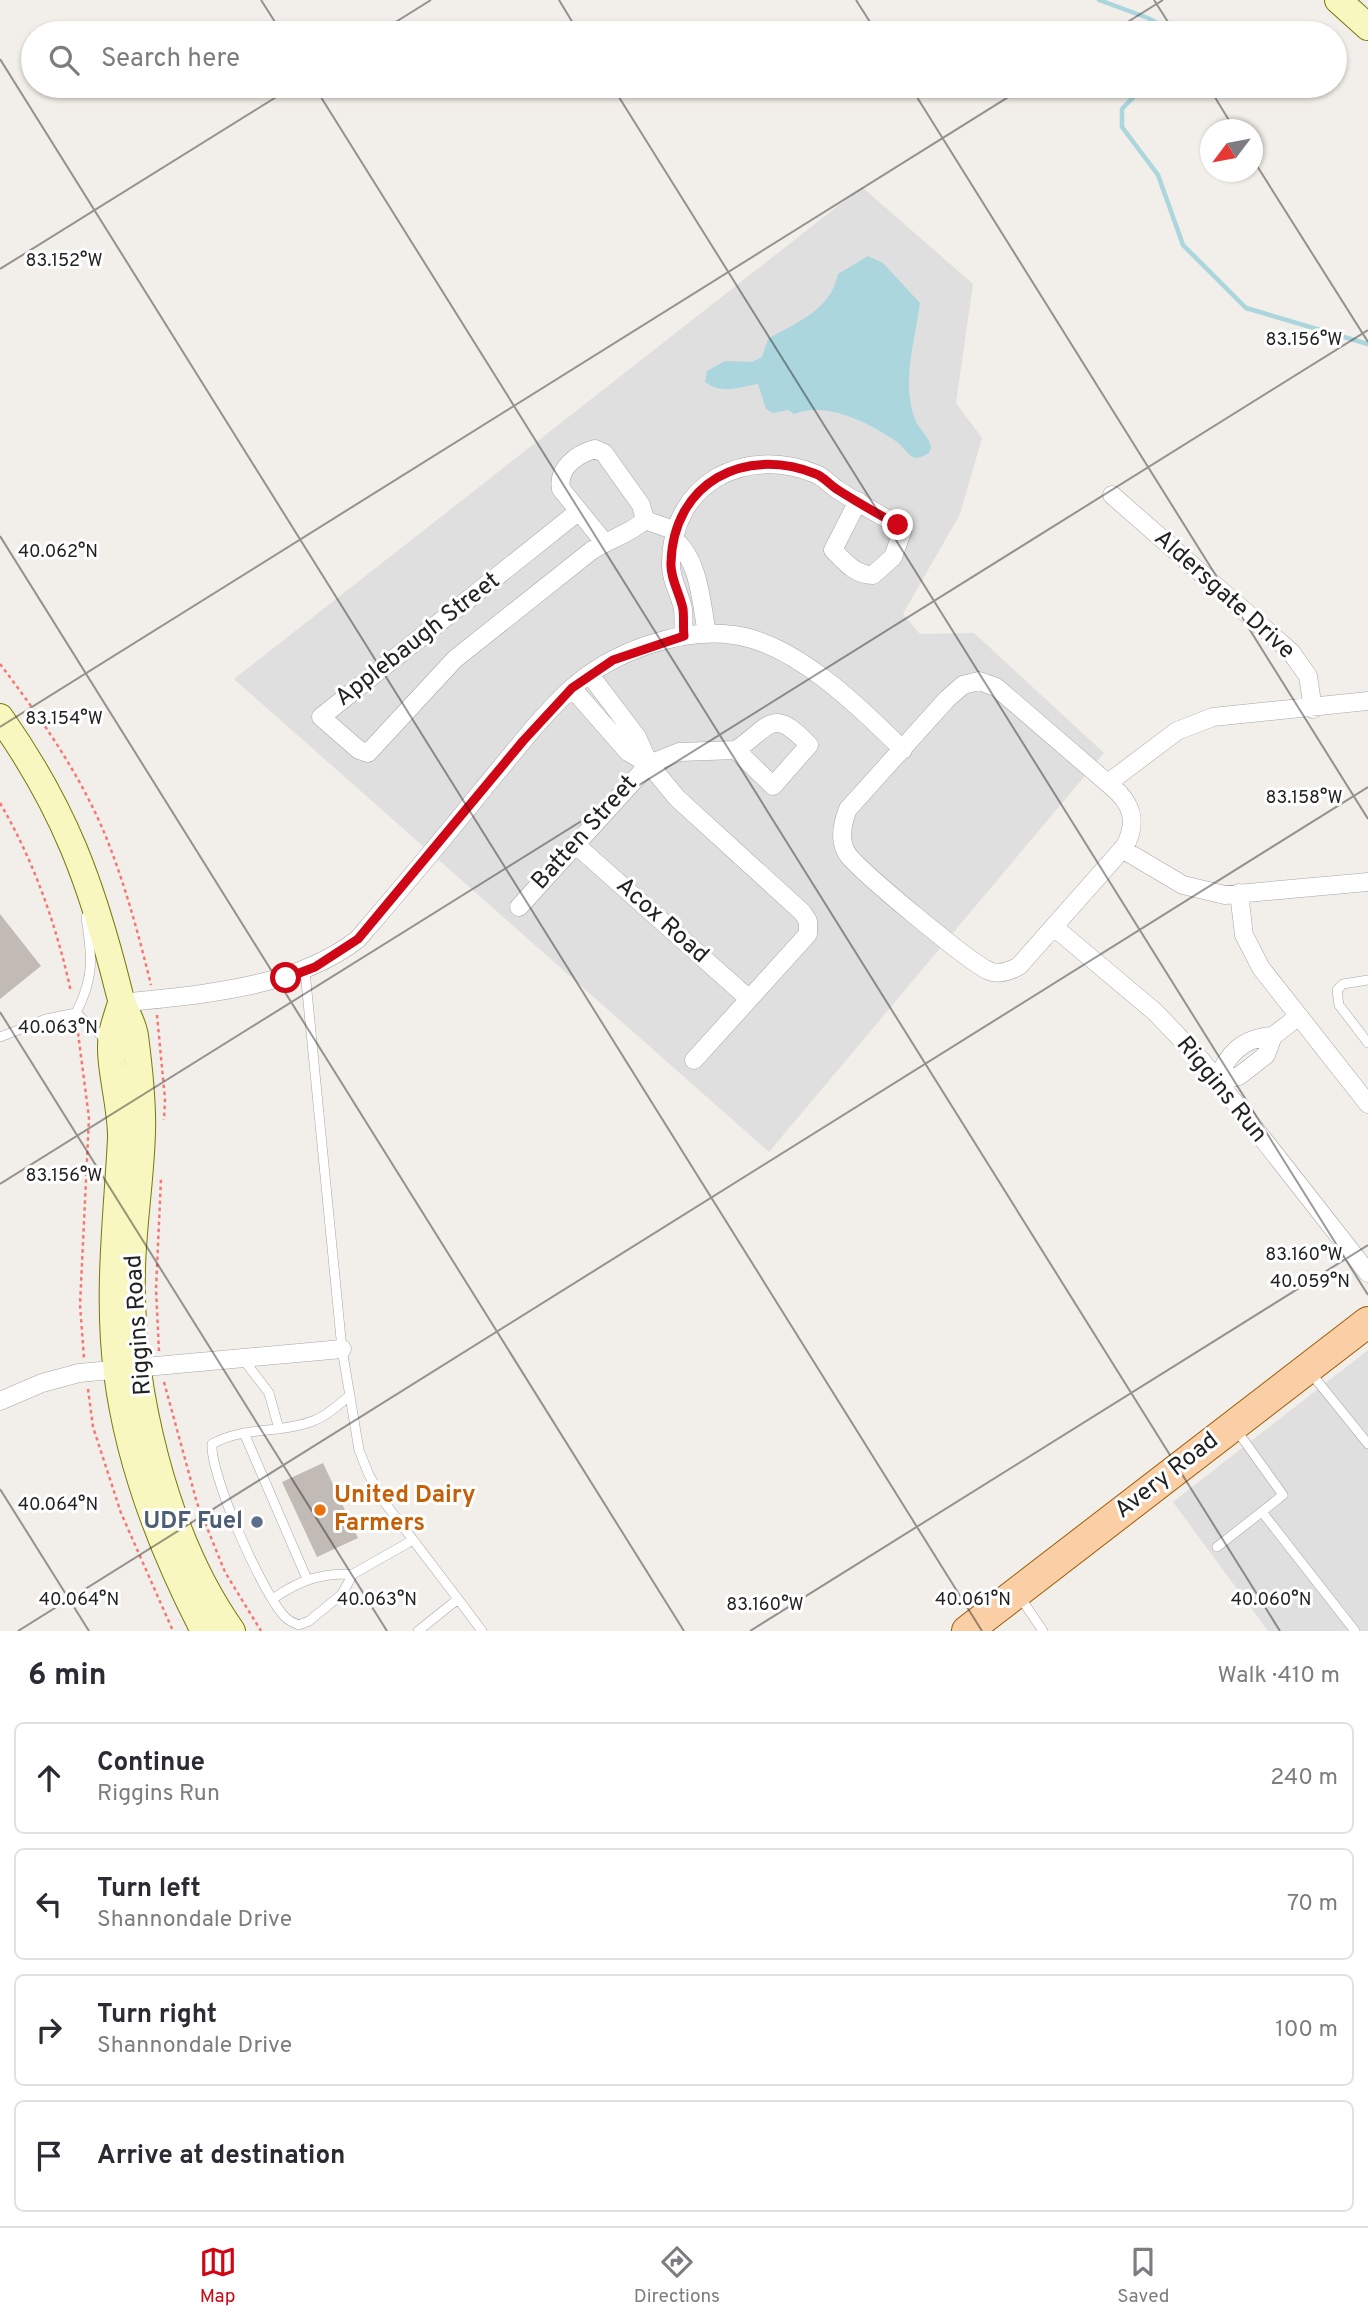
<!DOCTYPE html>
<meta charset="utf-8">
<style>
body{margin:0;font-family:Overpass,sans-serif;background:#f2f2f3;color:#2b2b33}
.compass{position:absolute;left:1200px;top:119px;width:63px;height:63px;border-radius:50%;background:#fff;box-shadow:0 2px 5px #0004;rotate:238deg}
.stop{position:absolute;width:21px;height:21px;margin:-16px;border:5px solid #ce0615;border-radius:50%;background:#fff}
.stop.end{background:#ce0615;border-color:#fff;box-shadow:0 2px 7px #0008}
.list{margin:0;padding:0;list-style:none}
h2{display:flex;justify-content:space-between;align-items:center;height:91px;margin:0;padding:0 28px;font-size:30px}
h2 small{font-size:23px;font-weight:400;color:#7c7c81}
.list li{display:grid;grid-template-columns:46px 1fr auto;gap:21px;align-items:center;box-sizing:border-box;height:112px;margin:0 14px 14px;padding:0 14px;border:2px solid #e1e1e2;border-radius:10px}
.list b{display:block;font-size:26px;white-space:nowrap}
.list p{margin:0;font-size:23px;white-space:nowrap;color:#7c7c81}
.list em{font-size:23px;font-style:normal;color:#7c7c81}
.icon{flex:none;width:38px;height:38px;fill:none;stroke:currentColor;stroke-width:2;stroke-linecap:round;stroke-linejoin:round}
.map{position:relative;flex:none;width:1368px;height:1631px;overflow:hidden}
.search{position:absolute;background:#fff;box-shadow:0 2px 5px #0004;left:21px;right:21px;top:21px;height:77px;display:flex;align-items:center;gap:18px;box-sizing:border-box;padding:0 24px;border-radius:38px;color:#7c7c81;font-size:26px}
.sheet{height:595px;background:#fff}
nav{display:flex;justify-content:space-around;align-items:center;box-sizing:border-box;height:98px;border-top:2px solid #e1e1e2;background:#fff;font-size:19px;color:#7c7c81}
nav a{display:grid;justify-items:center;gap:4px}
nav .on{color:#ce0615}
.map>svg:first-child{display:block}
.residential{fill:#e0dfdf}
.water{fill:#abd6dd}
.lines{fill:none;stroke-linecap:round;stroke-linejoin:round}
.stream{stroke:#abd6dd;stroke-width:4.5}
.building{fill:#c2bab5}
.lane-casing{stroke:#a6a6a6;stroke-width:10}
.street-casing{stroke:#a6a6a6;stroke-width:19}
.secondary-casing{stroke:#767908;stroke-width:28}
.primary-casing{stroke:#9b5d04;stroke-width:32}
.path{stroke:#f67875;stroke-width:2.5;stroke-dasharray:3.5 3.5;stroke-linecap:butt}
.lane{stroke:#fff;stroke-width:9}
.street{stroke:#fff;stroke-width:18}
.secondary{stroke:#f8f7c0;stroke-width:26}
.primary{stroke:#facfa6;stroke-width:30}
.route{stroke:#ce0615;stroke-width:9}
.ticks{fill:none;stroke:#222;stroke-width:2;stroke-opacity:0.45}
.food-dot{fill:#e8710a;stroke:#fff;stroke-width:2.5}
.service-dot{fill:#5c6f8a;stroke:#fff;stroke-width:2.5}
.labels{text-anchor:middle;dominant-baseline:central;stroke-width:6;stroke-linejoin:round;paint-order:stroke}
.street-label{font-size:24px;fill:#222;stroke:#fff}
.food-label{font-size:24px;font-weight:bold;fill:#c56008;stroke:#fff;text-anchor:start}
.service-label{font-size:24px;font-weight:bold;fill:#4e5e75;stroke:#fff;text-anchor:end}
.ticks-label{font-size:18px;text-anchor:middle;fill:#222;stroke:#fff;stroke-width:6;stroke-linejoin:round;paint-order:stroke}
</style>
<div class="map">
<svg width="1368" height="1631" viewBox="0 0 1368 1631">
<rect width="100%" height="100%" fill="#f2eee9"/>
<!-- residential -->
<path class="residential" d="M862 187 973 284 956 403 982 438 960 514 903 614 920 634 974 633 1104 753 769 1152 234 679Z
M1368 1350V1631H1268L1173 1502Z"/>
<!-- water -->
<path class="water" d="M868 256 883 263 920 303C915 341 901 382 915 419 919 430 930 437 931 448L929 453C924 456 918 459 913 457 907 454 903 446 897 442 869 423 828 401 794 414L788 410 773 413 766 409 758 384C738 387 723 395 705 382L707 371 725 361 752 362 762 357 768 339C798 321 830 311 838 274Z"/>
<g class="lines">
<!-- stream -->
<path class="stream" d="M1099 0 1148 18 1174 33
M1144 86 1122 109V127L1158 175 1183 245 1246 308 1368 344"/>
</g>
<!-- building -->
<path class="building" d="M0 914 41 966 0 999Z
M323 1463 358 1538 317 1557 282 1482Z"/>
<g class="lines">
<defs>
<path id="lane" d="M305 971 342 1349 359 1450 369 1475 385 1503 458 1599
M1368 980 1343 984 1337 990 1339 1005 1368 1043
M76 1013C95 976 92 957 86 917
M0 1037 46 1019 76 1013 106 1040
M243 1359 269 1393 279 1429
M1310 1372 1368 1444
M349 1396C338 1405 327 1416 313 1421 280 1434 243 1426 212 1444 210 1475 262 1593 285 1617 288 1620 294 1623 299 1625L309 1621 342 1594 353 1574 413 1540
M244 1433 307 1579
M1262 1512 1355 1631
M1217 1547 1283 1495 1235 1428
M1020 1597 1043 1631
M274 1598C300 1580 321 1573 353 1574
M418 1631 458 1599 482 1631"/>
<path id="street" d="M1112 495 1291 652 1308 676 1313 709
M579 511 321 717 359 750 368 753 455 659 591 551C609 539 628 535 645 520L676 531
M676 541C700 563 701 603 707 633
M604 542 561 489C557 468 577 454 595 449L604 453 641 505 645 520
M684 636C683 628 684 618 683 609 680 594 670 578 671 563 672 483 744 445 816 474 824 477 830 485 838 490 857 502 878 514 898 525L902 532 893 557 873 575C855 575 845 562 833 550L858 501
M590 675 637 737 649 764 677 798 802 912 808 921V934L694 1060
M979 681 996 687 1111 786C1132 803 1138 821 1125 846L1019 966C1010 971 999 975 989 971 969 962 863 874 848 855 838 841 842 824 848 809L947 699 963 685Z
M572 688 628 752 649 764
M1108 783 1177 731 1213 717 1368 701
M575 844 748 998
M1122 849 1183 885 1225 895 1368 882
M1239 893 1244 935 1261 968 1368 1104
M519 907 649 764 679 752 736 750 773 786 809 745C772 706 771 726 736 750
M1054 927 1155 1012 1201 1060 1368 1273
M121 1003C201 994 294 989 358 939 401 889 443 839 484 788 512 755 539 718 572 688 612 652 680 627 734 635 795 643 861 708 903 750
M1216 1082 1239 1076 1266 1055 1273 1036 1299 1016
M1216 1082C1227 1054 1242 1038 1273 1036
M0 1401 42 1383 79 1373 342 1349"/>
<path id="secondary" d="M1338 0 1368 27
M0 717C65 809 92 884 119 992 122 1007 133 1021 135 1036 139 1067 143 1101 142 1131 141 1177 133 1223 132 1269 129 1385 164 1535 232 1631
M121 1003C118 1013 114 1024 112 1034 107 1062 122 1107 121 1139 117 1216 107 1294 117 1372 128 1463 162 1550 204 1631"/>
<path id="primary" d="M967 1631 1368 1322"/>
</defs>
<!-- lane casing -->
<use href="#lane" class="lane-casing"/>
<!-- street casing -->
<use href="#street" class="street-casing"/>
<!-- secondary casing -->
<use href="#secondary" class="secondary-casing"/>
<!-- primary casing -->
<use href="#primary" class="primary-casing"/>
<!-- path -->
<path class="path" d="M0 664C41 718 83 778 108 842 126 888 139 936 151 985
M0 803C34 861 57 927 71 992
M157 1015 165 1099 164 1120
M78 1033 89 1118 80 1305 84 1358
M159 1351 156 1289 161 1179
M164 1382 197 1503 225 1572 261 1631
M88 1389 93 1427 121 1513 173 1631"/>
<!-- lane -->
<use href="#lane" class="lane"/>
<!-- street -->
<use href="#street" class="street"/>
<!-- secondary -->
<use href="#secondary" class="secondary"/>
<!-- primary -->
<use href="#primary" class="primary"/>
</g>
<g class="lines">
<!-- route -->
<path class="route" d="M286 978 315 967 358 939 523 741 572 688 613 660 684 636C683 628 684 618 683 609 680 594 670 578 671 563 673 483 744 445 816 474 824 477 830 485 838 490 857 502 878 514 898 525"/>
</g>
<!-- ticks -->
<path class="ticks" d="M261 0 282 33M559 0 579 33M856 0 877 33M1154 0 1175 33M378 33 431 0M1110 33 1163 0M0 59 982 1631M314 86 1280 1631M612 86 1368 1295M910 86 1368 819M1208 86 1235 130M1252 158 1368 342M0 269 294 86M0 536 684 1631M0 727 1026 86M0 1012 387 1631M0 1184 1368 330M0 1489 89 1631M18 1631 1368 787M750 1631 1368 1245"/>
<!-- markers -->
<circle class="food-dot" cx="320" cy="1510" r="7"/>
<circle class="service-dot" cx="257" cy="1522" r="7"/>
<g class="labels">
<!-- street labels -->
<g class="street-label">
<text transform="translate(1224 595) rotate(42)">Aldersgate Drive</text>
<text transform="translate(418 640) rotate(-38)">Applebaugh Street</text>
<text transform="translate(585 833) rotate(-48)">Batten Street</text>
<text transform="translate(662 921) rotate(42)">Acox Road</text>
<text transform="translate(1221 1090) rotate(51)">Riggins Run</text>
<text transform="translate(139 1325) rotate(-94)">Riggins Road</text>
<text transform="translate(1167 1476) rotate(-38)">Avery Road</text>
</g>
<!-- food labels -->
<g class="food-label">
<text x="334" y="1496">United Dairy<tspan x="334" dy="28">Farmers</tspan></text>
</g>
<!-- service labels -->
<g class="service-label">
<text x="243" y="1522">UDF Fuel</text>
</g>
</g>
<g class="ticks-label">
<text x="64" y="266">83.152°W</text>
<text x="1304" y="345">83.156°W</text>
<text x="58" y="557">40.062°N</text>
<text x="64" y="724">83.154°W</text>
<text x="1304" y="803">83.158°W</text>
<text x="58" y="1033">40.063°N</text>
<text x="64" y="1181">83.156°W</text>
<text x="1304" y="1260">83.160°W</text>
<text x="1310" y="1287">40.059°N</text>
<text x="58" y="1510">40.064°N</text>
<text x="79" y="1605">40.064°N</text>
<text x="377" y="1605">40.063°N</text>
<text x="973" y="1605">40.061°N</text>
<text x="1271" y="1605">40.060°N</text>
<text x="765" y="1610">83.160°W</text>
</g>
</svg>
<svg class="compass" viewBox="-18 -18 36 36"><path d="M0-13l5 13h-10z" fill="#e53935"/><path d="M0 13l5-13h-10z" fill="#7c7c81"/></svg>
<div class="stop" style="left:286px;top:978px"></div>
<div class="stop end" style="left:898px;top:525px"></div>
<div class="search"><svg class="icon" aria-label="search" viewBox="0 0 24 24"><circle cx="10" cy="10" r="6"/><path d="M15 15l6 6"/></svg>Search here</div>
</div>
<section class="sheet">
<h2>6 min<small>Walk · 410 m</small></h2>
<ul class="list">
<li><svg class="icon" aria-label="ahead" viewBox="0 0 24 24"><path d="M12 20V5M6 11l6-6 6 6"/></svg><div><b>Continue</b><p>Riggins Run</p></div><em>240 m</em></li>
<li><svg class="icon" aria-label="left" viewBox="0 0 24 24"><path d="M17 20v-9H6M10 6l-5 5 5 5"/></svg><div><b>Turn left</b><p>Shannondale Drive</p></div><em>70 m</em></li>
<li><svg class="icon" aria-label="right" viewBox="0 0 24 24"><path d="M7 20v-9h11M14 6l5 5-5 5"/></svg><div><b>Turn right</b><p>Shannondale Drive</p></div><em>100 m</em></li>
<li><svg class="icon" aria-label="arrive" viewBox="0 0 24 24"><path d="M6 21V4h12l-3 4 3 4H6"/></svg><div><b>Arrive at destination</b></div></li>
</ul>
</section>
<nav>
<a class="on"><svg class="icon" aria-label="map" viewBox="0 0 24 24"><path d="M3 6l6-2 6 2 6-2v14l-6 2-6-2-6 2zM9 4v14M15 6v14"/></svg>Map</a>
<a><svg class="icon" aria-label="directions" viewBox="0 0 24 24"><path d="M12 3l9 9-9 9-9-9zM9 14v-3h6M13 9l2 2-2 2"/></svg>Directions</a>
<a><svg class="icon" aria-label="saved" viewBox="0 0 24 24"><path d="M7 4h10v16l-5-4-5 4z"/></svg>Saved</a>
</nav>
